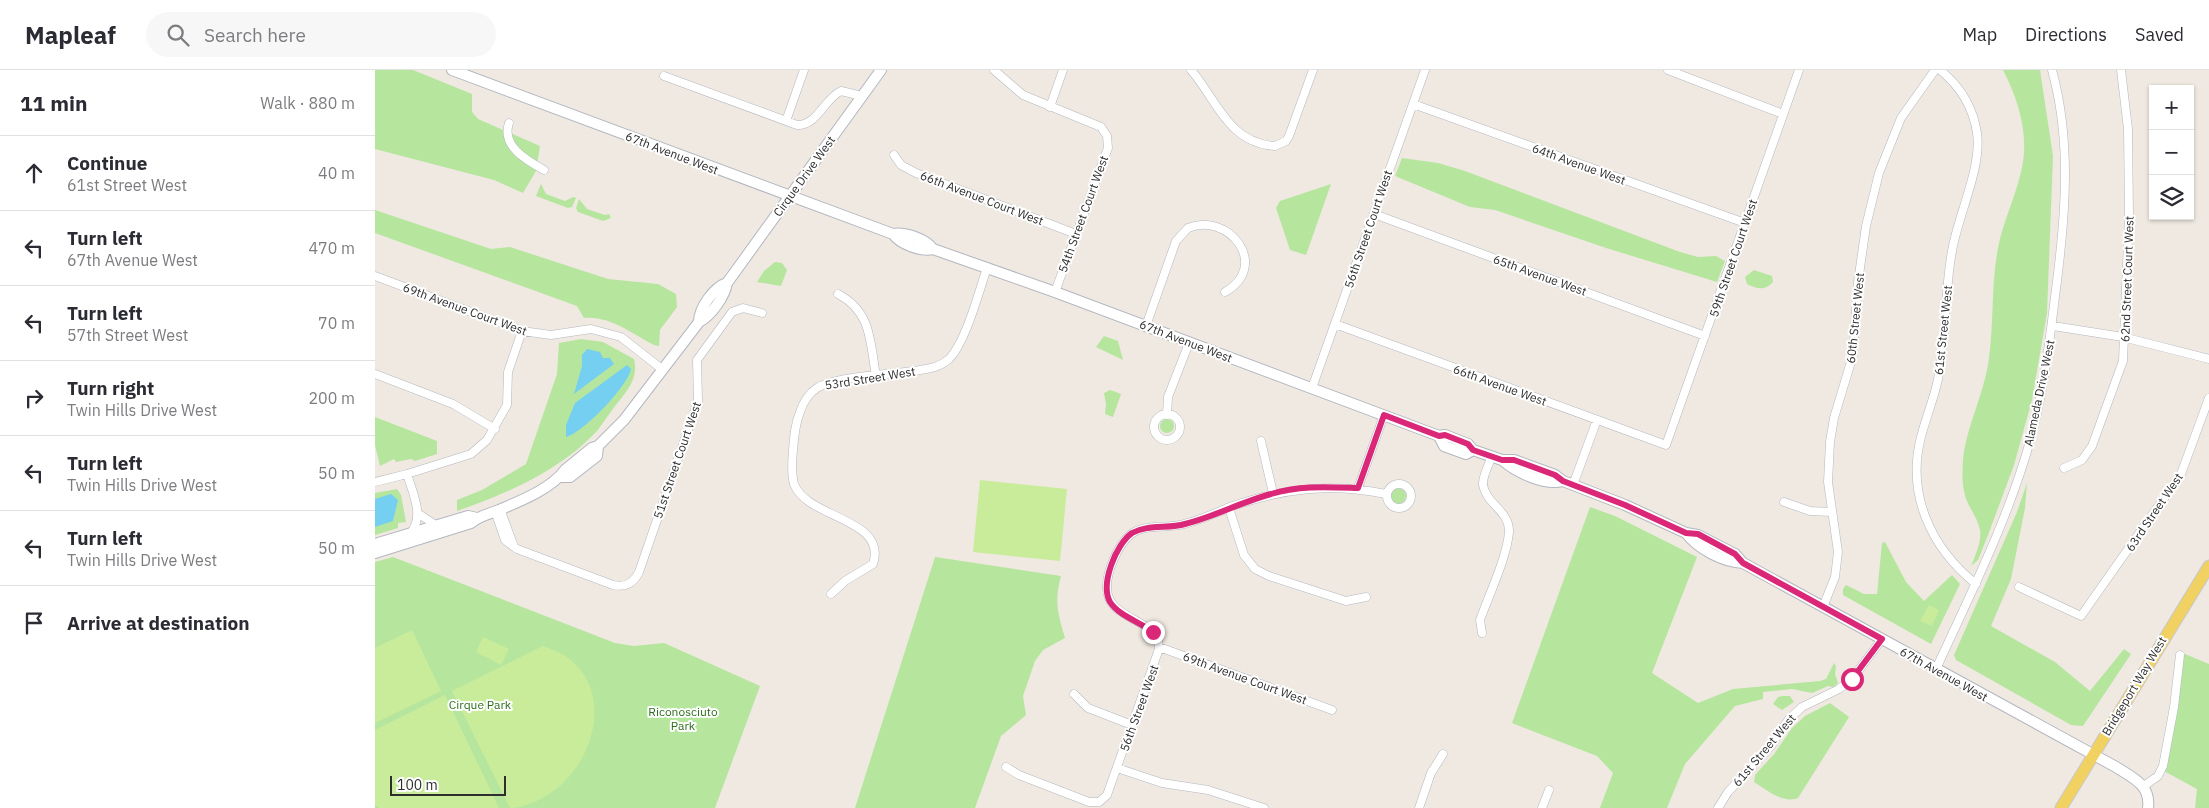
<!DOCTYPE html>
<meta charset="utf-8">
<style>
body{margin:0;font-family:"IBM Plex Sans",sans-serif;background:#f7f7f7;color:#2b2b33}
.controls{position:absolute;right:15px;top:15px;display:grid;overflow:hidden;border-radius:0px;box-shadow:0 1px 4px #0004}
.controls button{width:45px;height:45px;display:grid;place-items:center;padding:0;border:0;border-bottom:1px solid #e1e1e2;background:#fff;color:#2b2b33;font:25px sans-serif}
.scale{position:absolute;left:15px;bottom:12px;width:116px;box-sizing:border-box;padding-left:5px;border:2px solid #2e2e2e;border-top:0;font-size:14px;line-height:18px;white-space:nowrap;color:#2e2e2e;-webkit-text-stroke:4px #fff;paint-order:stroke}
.stop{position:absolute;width:15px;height:15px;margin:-11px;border:4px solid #db2777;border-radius:50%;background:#fff}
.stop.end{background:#db2777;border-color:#fff;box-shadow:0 1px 5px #0008}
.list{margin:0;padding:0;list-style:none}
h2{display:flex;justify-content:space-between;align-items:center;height:65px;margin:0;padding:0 20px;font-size:21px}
h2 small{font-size:16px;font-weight:400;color:#7c7c81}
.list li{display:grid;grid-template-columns:32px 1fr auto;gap:15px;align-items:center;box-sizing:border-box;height:75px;padding:0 20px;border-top:1px solid #e1e1e2}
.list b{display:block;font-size:19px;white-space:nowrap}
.list p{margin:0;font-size:16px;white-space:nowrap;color:#7c7c81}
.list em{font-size:16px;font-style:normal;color:#7c7c81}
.icon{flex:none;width:28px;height:28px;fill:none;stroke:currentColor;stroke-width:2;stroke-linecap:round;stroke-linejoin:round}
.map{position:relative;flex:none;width:1834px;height:738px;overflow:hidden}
header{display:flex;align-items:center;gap:30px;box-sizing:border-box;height:70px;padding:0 25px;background:#fff;border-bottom:1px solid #e1e1e2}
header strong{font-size:24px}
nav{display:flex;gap:28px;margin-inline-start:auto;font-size:18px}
.search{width:350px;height:45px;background:#f7f7f7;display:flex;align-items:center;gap:12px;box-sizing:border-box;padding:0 18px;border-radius:28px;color:#7c7c81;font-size:19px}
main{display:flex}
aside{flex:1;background:#fff}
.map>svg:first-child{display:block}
.green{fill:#b6e59e}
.pitch{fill:#c9ec9a}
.water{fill:#75cff0}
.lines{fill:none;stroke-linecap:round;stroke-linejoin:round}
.street-casing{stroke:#b4b7c1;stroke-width:9}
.secondary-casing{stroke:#b4b7c1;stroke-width:12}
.primary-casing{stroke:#c9c9c9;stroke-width:13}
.street{stroke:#fff;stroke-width:8}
.secondary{stroke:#fff;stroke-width:10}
.primary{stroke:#f2d163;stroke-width:11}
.route{stroke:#db2777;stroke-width:6}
.labels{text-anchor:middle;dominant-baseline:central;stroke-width:4;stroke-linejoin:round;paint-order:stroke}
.street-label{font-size:12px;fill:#2e2e2e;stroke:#fff}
.park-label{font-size:12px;fill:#2c6e1b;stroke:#fff}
</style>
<header>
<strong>Mapleaf</strong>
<div class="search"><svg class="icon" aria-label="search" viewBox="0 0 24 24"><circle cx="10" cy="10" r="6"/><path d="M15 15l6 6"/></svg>Search here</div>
<nav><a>Map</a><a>Directions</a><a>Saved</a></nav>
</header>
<main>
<aside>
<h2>11 min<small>Walk · 880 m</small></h2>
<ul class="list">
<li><svg class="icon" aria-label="ahead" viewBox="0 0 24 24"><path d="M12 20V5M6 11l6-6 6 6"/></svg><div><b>Continue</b><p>61st Street West</p></div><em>40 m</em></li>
<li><svg class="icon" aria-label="left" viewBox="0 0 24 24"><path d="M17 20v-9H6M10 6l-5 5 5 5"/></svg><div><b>Turn left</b><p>67th Avenue West</p></div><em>470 m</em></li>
<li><svg class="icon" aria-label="left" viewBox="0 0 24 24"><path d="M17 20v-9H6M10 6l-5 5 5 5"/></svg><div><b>Turn left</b><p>57th Street West</p></div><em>70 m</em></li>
<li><svg class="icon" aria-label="right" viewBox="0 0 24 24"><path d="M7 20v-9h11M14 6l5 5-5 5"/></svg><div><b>Turn right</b><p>Twin Hills Drive West</p></div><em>200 m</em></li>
<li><svg class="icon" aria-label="left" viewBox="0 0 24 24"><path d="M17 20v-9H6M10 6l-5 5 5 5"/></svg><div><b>Turn left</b><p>Twin Hills Drive West</p></div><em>50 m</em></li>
<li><svg class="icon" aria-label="left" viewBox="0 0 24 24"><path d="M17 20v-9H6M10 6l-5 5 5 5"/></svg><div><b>Turn left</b><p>Twin Hills Drive West</p></div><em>50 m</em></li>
<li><svg class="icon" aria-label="arrive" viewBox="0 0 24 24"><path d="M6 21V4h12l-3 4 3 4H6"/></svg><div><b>Arrive at destination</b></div></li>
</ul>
</aside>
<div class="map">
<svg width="1834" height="738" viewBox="0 0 1834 738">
<rect width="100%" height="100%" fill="#efe9e1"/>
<!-- green -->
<path class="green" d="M0 0H38L97 24V42L103 49 165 76 161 101 148 123 119 110 0 79Z
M1628 0H1665L1678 86 1672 243 1657 330 1639 395 1613 465 1603 490 1596 496C1600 486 1607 471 1605 460 1603 449 1595 439 1591 429 1587 416 1587 404 1588 391 1590 360 1610 322 1614 288 1619 252 1616 215 1623 178 1628 152 1640 128 1646 102 1655 67 1644 31 1628 0Z
M1027 88 1063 93 1090 101 1305 182 1323 187 1341 186 1350 191 1342 212 1231 178 1120 140 1095 137 1020 106Z
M166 114 171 124 190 131 198 127 201 128 197 137 193 138 161 126Z
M956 114 931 185 915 180 901 138 905 131Z
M204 129 212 139 230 145 234 144 236 148 228 151 203 142 201 138Z
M0 140 116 179 135 177 233 209 283 214 301 224 302 237 285 260 284 276 279 275C258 264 234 245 209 248L202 236 0 163Z
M400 192 407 193 412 200 406 216 382 212 389 201Z
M1379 200 1397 206 1398 212C1390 221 1382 219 1372 214L1370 207Z
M729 266 743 271 748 290 721 277Z
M206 269 228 272 259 289C264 308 252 321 240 336 234 344 228 353 222 361 186 400 131 424 82 441V430L107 420 151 394 182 304 184 273Z
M735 320 746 324 738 347 730 344 731 334 729 323Z
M0 347 62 371V384L40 391 36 389 21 392 19 389 5 396 0 375Z
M785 356a7 7 0 1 1 14 0a7 7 0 1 1-14 0Z
M1652 413 1650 438 1636 509 1616 556 1680 592 1715 621 1749 579 1756 584 1708 656 1696 655 1581 590 1579 585 1642 442Z
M1015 426a8 8 0 1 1 16 0a8 8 0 1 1-16 0Z
M22 419 26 425 31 452 23 453V458L0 465V423Z
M1215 437 1240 446 1322 487 1277 603 1323 633 1358 619 1445 611 1451 609 1459 593 1461 596 1460 604 1463 613 1458 617 1453 616 1437 623 1417 619 1388 622V629L1360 636 1310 694 1292 738H1225L1238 703 1222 686 1137 653Z
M1510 472 1531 512 1549 531 1577 505 1585 514 1556 574 1468 525V519L1471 515 1489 524H1502L1507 473Z
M18 487 240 573 259 576 289 573 385 616 340 738H0V492Z
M560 487 686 506C679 532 683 544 690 568L668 580 660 591 648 626 651 645 626 666 600 738H480Z
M1810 584 1834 594V738H1820L1822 719 1787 700 1805 585Z
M1408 626H1415L1419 632 1407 640 1398 634 1403 627Z
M1455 633 1474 647 1423 728C1408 734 1392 720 1379 712L1380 705 1399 684 1417 658 1430 646Z"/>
<!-- pitch -->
<path class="pitch" d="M605 410 692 419 685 491 598 482Z
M1554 535 1564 540 1557 556 1545 551Z
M37 560 66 621 0 653V578Z
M108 567 134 579 126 595 101 582Z
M168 576C176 579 185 582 192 587 242 624 217 699 171 726 160 732 148 738 135 738L77 621Z
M70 625 124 738H5L0 735V660Z"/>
<!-- water -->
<path class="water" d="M212 279 225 282 228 288H235L239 294 199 324 207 296V285Z
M252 295 256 299C253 316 208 363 191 367V355L200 333Z
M16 424 23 430 18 451 0 457V429Z"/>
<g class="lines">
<defs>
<path id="street" d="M619 0 648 25 726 57 732 66 733 78 680 222
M816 0C842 30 853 73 900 76L911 71 914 66 938 0
M1293 0 1408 44
M1565 0C1585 16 1598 37 1602 63 1607 98 1583 145 1577 181 1569 224 1572 267 1563 309 1559 329 1551 347 1546 367 1531 424 1556 478 1601 514
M289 6 422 55C442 56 449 29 466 21L487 26
M1038 34 1370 153
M675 37 688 0
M411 51 429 0
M134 53C126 76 151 90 169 100
M519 85 526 95 541 103 701 164
M999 144 1330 266
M0 206 147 261 176 265 216 259 246 267 288 300
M463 224C497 242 495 272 501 306
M960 254 1291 375 1424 0
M771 256 801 171 813 158C854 141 896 196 850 222
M1678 256 1748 267 1834 289
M0 304 78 334 120 359
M937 318 1050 0
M779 357a13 13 0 1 1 26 0a13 13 0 1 1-26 0Z
M792 345 793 327 814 273
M886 371 898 423
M1689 398 1707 390 1717 376 1748 291 1754 146 1753 59 1746 0
M32 404 96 384 112 370 132 335 133 302 147 261
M0 412 32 404C38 424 50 446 35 464
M1012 426a12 12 0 1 1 24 0a12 12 0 1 1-24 0Z
M1198 415 1222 350
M983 418 1009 345
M1409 432 1435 441 1456 442
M854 438 869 485 880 499 894 506 971 531 991 527
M125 439 138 474
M120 441 130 470 142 479 238 515C250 518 259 513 264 502L323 331 322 290 357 242 368 238 387 243
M44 444 62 456
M1644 517 1706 546 1806 404 1834 328
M456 524 470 511 498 494C513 448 432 449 419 414 416 403 417 391 418 380 419 367 420 354 425 342 428 333 433 324 442 318 459 307 516 304 539 301 552 299 564 298 574 289 591 272 604 221 612 198
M1448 537 1460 507 1463 482 1453 412 1455 372 1459 348 1478 285 1483 212 1491 156 1504 103 1526 48 1560 0
M1107 563 1105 550C1114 525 1132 487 1134 462 1135 441 1111 434 1108 415 1107 407 1114 394 1117 386
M784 577 957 640
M1561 599C1595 525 1633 450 1655 371 1670 318 1675 265 1682 211 1691 140 1696 69 1677 0
M699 624 713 638 757 655
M631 697 644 705 714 732H724L732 725 784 579C784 547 730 551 732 516 732 501 743 475 755 465 769 453 792 459 809 454 826 450 840 443 855 437 908 418 957 413 1011 424
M742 698 787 713 833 720 889 738
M1769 716 1783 706 1788 696 1799 637 1805 585
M1044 738 1056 703 1068 684
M1167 738 1174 720
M1343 738 1353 722 1396 676 1414 649 1427 637 1464 619 1477 609 1507 569"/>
<path id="secondary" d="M77 0 518 164C530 162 551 169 558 179
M518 164C525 174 546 182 558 179L680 222 1064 366 1070 365 1093 374 1098 380 1127 390H1139L1180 405 1188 411 1250 435 1311 463 1323 465 1360 484 1368 493 1741 697C1758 708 1776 715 1773 738
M324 252C324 238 339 217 352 213
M1064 366 1069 376 1091 384 1098 380
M1127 390C1141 402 1169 416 1188 411
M185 407H195L222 386 223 376
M1311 463C1323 479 1348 492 1368 493
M0 474 93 446 102 448
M0 483 96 453C104 446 114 444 124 440 145 431 176 419 190 400L217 378 223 376 249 350 324 252C336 246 350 226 352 213L506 0"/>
<path id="primary" d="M1686 738 1834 496"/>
</defs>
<!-- street casing -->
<use href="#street" class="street-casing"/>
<!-- secondary casing -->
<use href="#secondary" class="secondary-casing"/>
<!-- primary casing -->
<use href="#primary" class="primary-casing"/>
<!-- street -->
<use href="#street" class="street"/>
<!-- secondary -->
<use href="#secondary" class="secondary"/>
<!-- primary -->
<use href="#primary" class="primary"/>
</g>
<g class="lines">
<!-- route -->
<path class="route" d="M778 562C765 552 744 546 735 532 725 514 741 474 757 463 773 454 793 459 810 454 839 447 866 432 896 424 924 415 954 417 983 418L1009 345 1064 366 1070 365 1093 374 1098 380 1127 390H1139L1180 405 1188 411 1250 435 1311 463 1323 464 1360 484 1368 493 1507 569 1477 609"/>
</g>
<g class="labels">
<!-- street labels -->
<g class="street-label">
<text transform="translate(297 83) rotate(21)">67th Avenue West</text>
<text transform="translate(1204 94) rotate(20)">64th Avenue West</text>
<text transform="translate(429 106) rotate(-54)">Cirque Drive West</text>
<text transform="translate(607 128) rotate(21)">66th Avenue Court West</text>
<text transform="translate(708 144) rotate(-70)">54th Street Court West</text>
<text transform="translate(993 159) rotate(-71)">56th Street Court West</text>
<text transform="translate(1358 188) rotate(-71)">59th Street Court West</text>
<text transform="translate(1165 205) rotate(20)">65th Avenue West</text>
<text transform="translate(1752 209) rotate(-88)">62nd Street Court West</text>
<text transform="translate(90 239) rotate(20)">69th Avenue Court West</text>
<text transform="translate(1480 248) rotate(-84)">60th Street West</text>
<text transform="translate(1568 260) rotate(-84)">61st Street West</text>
<text transform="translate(811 271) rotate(21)">67th Avenue West</text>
<text transform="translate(495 308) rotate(-9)">53rd Street West</text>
<text transform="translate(1125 315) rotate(20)">66th Avenue West</text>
<text transform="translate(1664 323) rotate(-78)">Alameda Drive West</text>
<text transform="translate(302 390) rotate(-71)">51st Street Court West</text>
<text transform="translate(1779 442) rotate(-56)">63rd Street West</text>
<text transform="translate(1569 604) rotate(29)">67th Avenue West</text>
<text transform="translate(870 608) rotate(20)">69th Avenue Court West</text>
<text transform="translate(1759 616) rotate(-59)">Bridgeport Way West</text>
<text transform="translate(764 638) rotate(-70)">56th Street West</text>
<text transform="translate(1389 680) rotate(-50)">61st Street West</text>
</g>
<!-- park labels -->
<g class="park-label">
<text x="105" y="634">Cirque Park</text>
<text x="308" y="641">Riconosciuto<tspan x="308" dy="14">Park</tspan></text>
</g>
</g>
</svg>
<div class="controls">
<button>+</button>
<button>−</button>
<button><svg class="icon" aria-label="layers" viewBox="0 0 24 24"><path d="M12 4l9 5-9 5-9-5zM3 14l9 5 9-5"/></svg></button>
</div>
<div class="scale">100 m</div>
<div class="stop" style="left:1477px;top:609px"></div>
<div class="stop end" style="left:778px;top:562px"></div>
</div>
</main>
